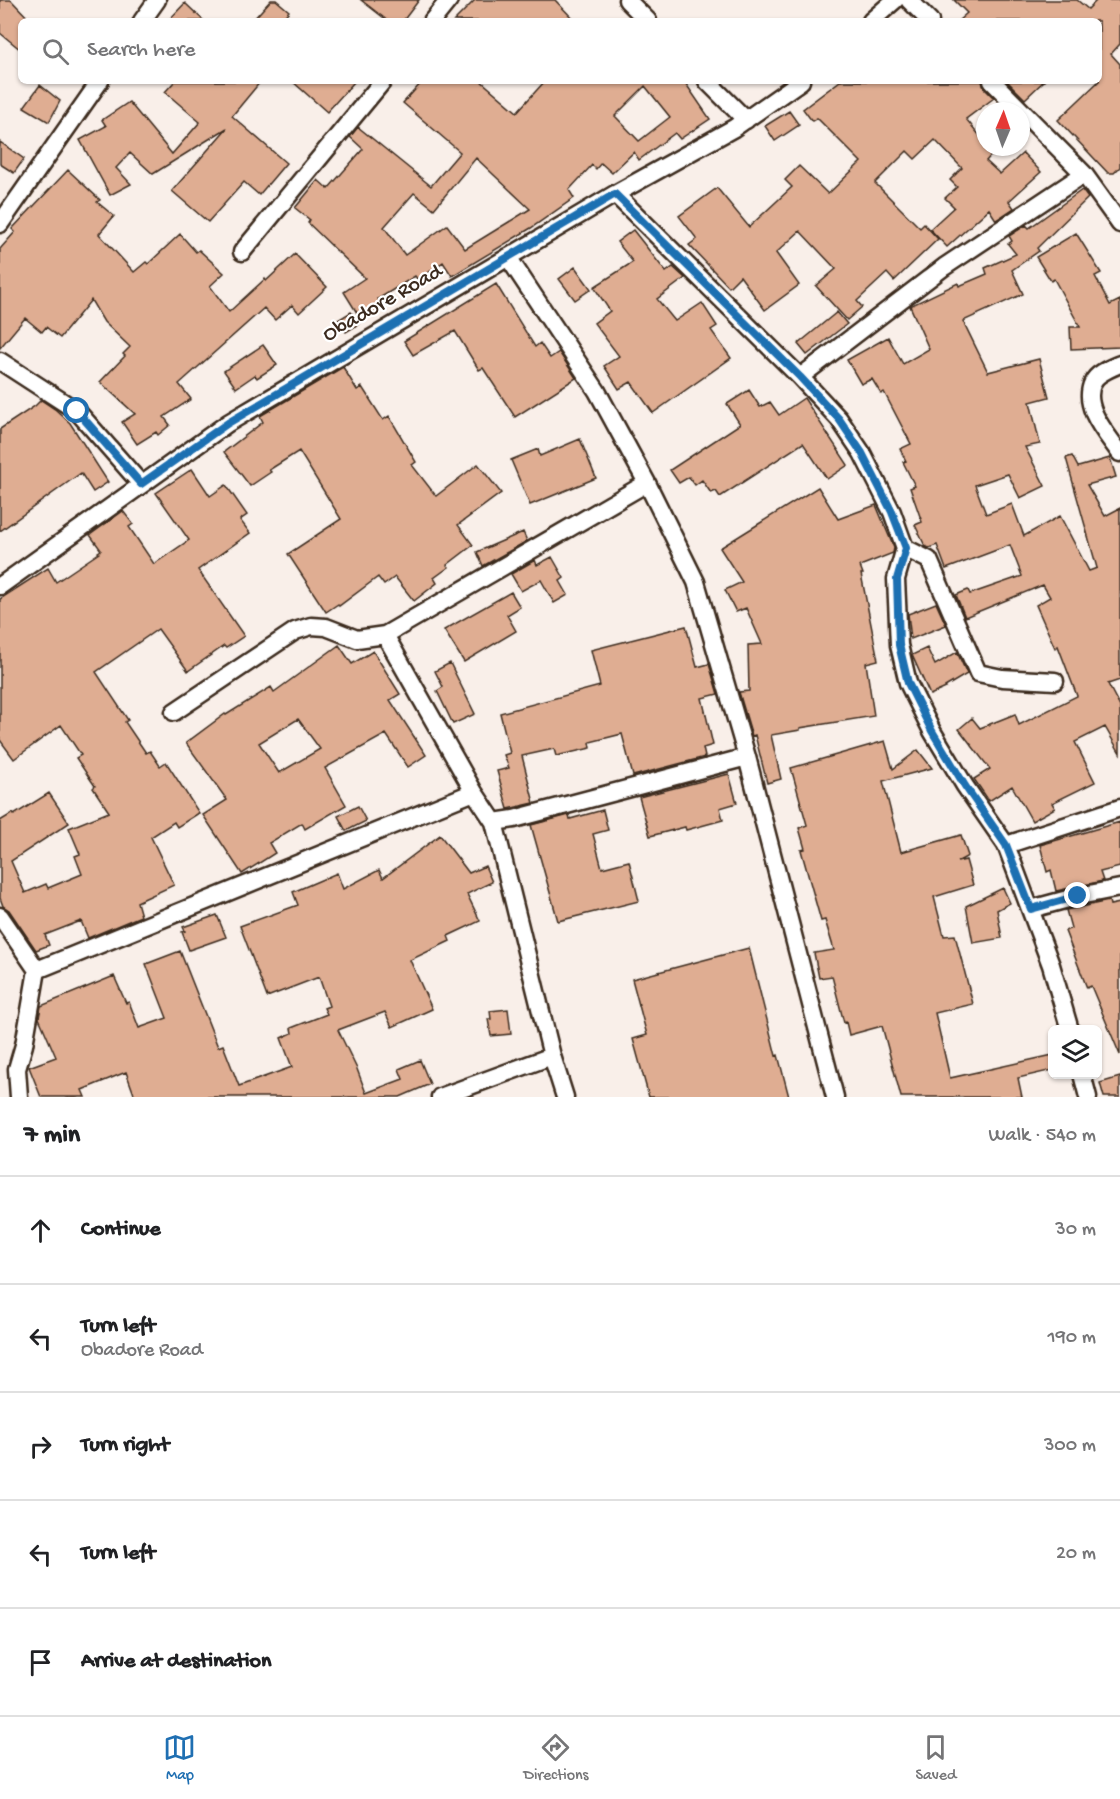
<!DOCTYPE html>
<meta charset="utf-8">
<style>
body{margin:0;font-family:"Gochi Hand",sans-serif;background:#f2f2f2;color:#202124}
.controls{position:absolute;right:18px;bottom:18px;display:grid;overflow:hidden;border-radius:9px;box-shadow:0 2px 4px #0004}
.controls button{width:54px;height:54px;display:grid;place-items:center;padding:0;border:0;border-bottom:2px solid #e0e0e0;background:#fff;color:#202124;font:30px sans-serif}
.compass{position:absolute;left:976px;top:102px;width:54px;height:54px;border-radius:50%;background:#fff;box-shadow:0 2px 4px #0004;rotate:2deg}
.stop{position:absolute;width:18px;height:18px;margin:-14px;border:4px solid #1f6fb2;border-radius:50%;background:#fff}
.stop.end{background:#1f6fb2;border-color:#fff;box-shadow:0 2px 6px #0008}
.list{margin:0;padding:0;list-style:none}
h2{display:flex;justify-content:space-between;align-items:center;height:78px;margin:0;padding:0 24px;font-size:26px}
h2 small{font-size:20px;font-weight:400;color:#757577}
.list li{display:grid;grid-template-columns:39px 1fr auto;gap:18px;align-items:center;box-sizing:border-box;height:108px;padding:0 24px;border-top:2px solid #e0e0e0}
.list b{display:block;font-size:22px;white-space:nowrap}
.list p{margin:0;font-size:20px;white-space:nowrap;color:#757577}
.list em{font-size:20px;font-style:normal;color:#757577}
.icon{flex:none;width:33px;height:33px;fill:none;stroke:currentColor;stroke-width:2;stroke-linecap:round;stroke-linejoin:round}
.map{position:relative;flex:none;width:1120px;height:1097px;overflow:hidden}
.search{position:absolute;background:#fff;box-shadow:0 2px 4px #0004;left:18px;right:18px;top:18px;height:66px;display:flex;align-items:center;gap:15px;box-sizing:border-box;padding:0 21px;border-radius:9px;color:#757577;font-size:22px}
.sheet{height:618px;background:#fff}
nav{display:flex;justify-content:space-around;align-items:center;box-sizing:border-box;height:84px;border-top:2px solid #e0e0e0;background:#fff;font-size:16px;color:#757577}
nav a{display:grid;justify-items:center;gap:3px}
nav .on{color:#1f6fb2}
.map>svg:first-child{display:block}
.building{fill:#dfad92;stroke:#3b2a1e;stroke-width:1.5;fill-rule:evenodd}
.lines{fill:none;stroke-linecap:round;stroke-linejoin:round}
.street-casing{stroke:#3b2a1e;stroke-width:21}
.street{stroke:#fff;stroke-width:16}
.route{stroke:#1f6fb2;stroke-width:8}
.labels{text-anchor:middle;dominant-baseline:central;stroke-width:4.5;stroke-linejoin:round;paint-order:stroke}
.street-label{font-size:22px;fill:#3b2a1e;stroke:#fff}
</style>
<div class="map">
<svg width="1120" height="1097" viewBox="0 0 1120 1097">
<rect width="100%" height="100%" fill="#f9efe9"/>
<filter id="ink" filterUnits="userSpaceOnUse"><feTurbulence type="fractalNoise" baseFrequency=".0167" numOctaves="2"/><feDisplacementMap in="SourceGraphic" scale="12" xChannelSelector="R" yChannelSelector="G"/><feConvolveMatrix kernelMatrix="1 2 1 2 8 2 1 2 1" color-interpolation-filters="sRGB"/></filter>
<g filter="url(#ink)">
<!-- building -->
<path class="building" d="M0 0H11L31 21H21V50L0 33Z
M271 0H276L289 11 280 21H252Z
M361 0H419L403 21H388Z
M475 0H555L575 21H454Z
M954 0H1077L1088 9 1097 0H1120V44L1111 54 1120 64V167L1114 173H1108L1058 120 1099 81V21H958L967 13Z
M185 3 204 21H168Z
M175 81H261L232 116 286 163 259 195 244 182 208 222 172 191 227 128 153 174 130 153 116 168 131 184 110 195 80 140 106 126 102 120 129 102 172 154 200 122 165 92Z
M292 81H355L327 112Z
M423 81H481L517 112 545 81H684L710 119 680 139 675 133 639 160 634 152 612 173 601 163 596 169 592 165 569 190 574 198 531 228 452 276 443 262 418 280 415 276 378 299 384 308 362 321 344 292 365 278 308 223 310 220 295 208 318 180 328 189 363 149 350 137 358 127 431 186 460 152 403 103ZM645 86 670 117 639 141 615 116ZM476 158 530 209 465 249 447 225 405 255 384 227 414 193 434 209Z
M840 81H982L984 88 994 98 966 119 985 142V147H989L994 152 986 161 1000 174 1023 153 1041 172 1009 201 1014 208 996 220 989 209 947 247 930 229 954 207 945 198 957 187 950 180 962 168 935 140 915 159 907 151 875 183 920 228 924 224 938 239 894 281 887 273 857 301 862 307 847 320 816 286 836 269 800 231 776 253 799 285 765 310 740 276 729 287 689 245 697 239 679 216 717 188 749 227 792 187 785 180 799 166 828 194 861 162 817 118 812 121 803 109Z
M1007 81H1044L1025 99Z
M40 85 60 101 49 122 24 107Z
M789 111 799 125 775 141 765 126Z
M0 142 24 159 14 173 0 164Z
M68 170 100 200 97 202 114 216 99 234 134 272 146 262 148 264 180 234 196 252 199 250 224 273 210 286 229 312 265 279 266 281 295 254 327 287 299 313 292 305 275 320 264 308 179 384 191 399 164 417 170 425 158 435 156 432 137 444 122 422 135 414 100 382 125 356 123 354 130 347 104 322 91 300 60 338 46 327 42 332 25 318 0 348V249L15 232 12 229Z
M1082 190 1088 198 1037 248 1039 251 1012 270 1023 294 963 321 988 372 1039 359 1049 397 1030 402 1040 444 1025 447 1045 486 1020 498 1008 474 975 485 986 514 1012 504 1024 536 1060 516 1089 571 1097 568 1066 458 1072 456 1078 467 1110 458 1116 477 1087 485 1105 516 1120 508V680L1108 684 1120 707V753L1105 727 1075 742 1095 782 1052 803 1055 808 1032 821 1012 786 989 801 974 779 990 769 959 729 972 718 980 728 1015 714 1019 725 1077 696 1058 646 1055 648 1036 605 1050 597 1043 585 965 617 956 595 968 590 970 594 1022 576 1010 545 946 569 937 545 929 548 925 546 915 525 922 522 910 488 915 486 903 462 906 461 900 449 911 444 884 392 881 394 872 379 861 384 847 360 888 337 903 364 929 349 910 306 958 283 959 286 987 274 985 268 1016 254 1008 244 1012 241 1009 236 1026 225 1029 228Z
M633 230 666 272 673 267 685 278 657 299 675 321 702 303 717 326 711 330 731 358 653 413 631 382 619 389 604 366 619 356 594 323 610 311 594 287 633 262 617 242Z
M1076 233 1101 273 1095 276 1110 305 1120 300V347L1071 349 1070 327H1080L1054 279 1051 281 1036 257Z
M575 267 591 289 575 300 559 279Z
M496 284 535 347 540 343 550 358 559 352 576 378 515 417 483 368 479 370 455 331 413 355 404 341Z
M351 312 359 324 346 332 338 320Z
M837 312 847 324 807 355 798 344Z
M263 345 277 365 257 378 255 375 236 388 224 371Z
M343 367 357 390 362 387 383 420 389 416 416 462 412 465 436 496 478 464 501 493 458 525 473 545 447 565 449 567 434 578 437 583 414 601 395 577 384 585 378 577 339 606 338 604 326 612 288 554 341 519 299 451 269 470 271 472 250 486 224 452 263 422 260 416Z
M749 390 760 407 770 402 779 415 804 398 848 465 827 479 803 443 720 497 716 491 711 493 702 480 695 485 689 477 679 483 670 470 740 424 727 404Z
M41 400 56 410 70 423 108 482 93 492 81 473 0 531V429L35 406Z
M580 439 596 478 530 505 511 460 538 449 540 456Z
M192 469 210 496 226 485 247 515 240 520 250 533 198 570 244 636 226 648 224 646 188 671 158 629 96 672 128 720 125 722 146 753 150 751 160 766 166 762 199 813 177 827 174 822 151 837 174 885 137 902 141 916 88 938 81 921 45 935 49 945 36 950 9 910 3 906 0 898V821L13 813 14 815 49 793 69 823 11 861 25 893 46 884 48 888 82 874 75 856 80 854 69 828 109 812 93 788 95 786 76 758 81 755 61 725 14 759 0 740V599L48 568 56 582 99 553 98 552 101 550 90 535 123 511 133 524 129 527 154 564 189 540 156 493Z
M818 487 838 519 876 505 894 548 893 553 860 566 863 574H861L878 660 866 663 874 716 800 728V730L771 735 781 779 767 783 755 735 752 736 739 692 749 691 748 645 762 644 746 608 736 612 725 590 742 582 720 548Z
M523 532 527 541 483 566 477 552Z
M552 557 564 578 560 581 568 595 554 603 541 580 521 591 511 574 535 560 537 565Z
M511 592 520 607 507 615 516 631 464 662 444 630Z
M936 603 946 625 911 639 908 614Z
M686 626 697 667 709 664 718 694 702 698 713 745 703 748 705 757 633 776 622 734 590 742 591 748 556 756 554 749 522 756 534 803 508 809 497 771 509 768 504 755 510 753 500 713 600 686 591 650Z
M339 645 352 664 373 651 400 694 390 700 426 755 408 767 386 734 325 768 346 805 305 829 302 823 269 843 275 853 242 874 203 815 227 800 186 743 225 714 226 715 271 687 274 692ZM298 719 320 749 279 773 259 743Z
M927 648 935 665 957 652 967 674 945 687 946 688 930 695 912 655Z
M450 663 475 714 453 724 437 691 443 687 435 671Z
M885 741 893 769 918 750 932 768 883 781 901 852 961 835 968 856 957 862 966 860 973 885 934 897 944 936 955 935 973 1004 935 1013 950 1078 1053 1055V1070L1018 1078 1022 1097H901L882 1026 849 1035 846 1022 844 1023 832 976 819 978 814 953 834 950 825 920 821 921 801 850 805 849 799 828 807 825 791 768Z
M729 774 737 803 720 808 723 820 686 830 685 827 650 836 639 797Z
M358 806 366 821 346 831 338 816Z
M603 810 608 830 593 834 602 868 629 861 639 901 558 921 531 825 569 815 570 819Z
M1120 822V867L1100 872 1103 881 1056 891 1051 870 1047 872 1040 845Z
M440 835 469 873 485 866 492 882 467 894 480 921 448 936 450 941 410 960 432 1009 392 1027 385 1012 338 1030 357 1069 366 1093 403 1079 399 1069 420 1060 430 1084 400 1097H135L126 1072 82 1090 85 1097H41L29 1067 56 1057 39 1018 41 1006 114 976 126 1003 129 1002 139 1028 167 1018 146 964 180 951 218 1047 223 1045 239 1086 292 1067 281 1038 292 1033 291 1028 327 1014 324 1008 329 1006 319 977 267 997 240 926 298 905 293 892 337 873 343 889 379 870 383 878Z
M1003 888 1010 903 997 910 1002 938 973 943 966 906Z
M1109 901 1110 905 1120 903V1055L1091 986 1087 988 1065 931 1071 928 1066 910Z
M217 915 226 937 189 950 182 932 185 931 183 927Z
M749 948 776 1056 778 1055 789 1097H649L633 1039 647 1035 632 979Z
M508 1009 511 1034 491 1036 488 1019H491L490 1011Z
M1120 1077V1097H1104L1100 1083Z"/>
<g class="lines">
<defs>
<path id="street" d="M627 0 648 21
M909 0 930 21
M142 21 157 0
M432 21 449 0
M871 21 895 0
M707 81 746 120
M992 81 1084 174 1120 224
M615 194 800 377 839 419 862 453 892 512 905 548 896 579 899 645 908 683 932 731 965 786 1006 845 1051 965 1070 1030
M0 224 100 81
M242 252 383 81
M508 257 597 391 647 483 696 582 747 757 835 1097
M0 361 77 411 141 484
M1120 364C1111 368 1097 373 1093 382 1081 407 1107 434 1120 453
M800 377 944 267 1084 174
M905 548 929 560 978 673 1002 678 1055 681
M0 586 228 423 615 194 734 128 801 81
M385 635 474 792 494 822 552 1056 565 1097
M174 712 295 631 311 626 326 627 357 639 385 635 647 483
M494 822 514 819 747 757
M1006 845 1120 808
M1031 909 1079 896 1120 888
M0 916 37 970 24 1045 17 1069 19 1097
M37 970 474 792
M1082 1074 1088 1097
M440 1097 552 1056"/>
</defs>
<!-- street casing -->
<use href="#street" class="street-casing"/>
<!-- street -->
<use href="#street" class="street"/>
</g>
</g>
<g class="lines" filter="url(#ink)">
<!-- route -->
<path class="route" d="M77 411 141 484 228 423 615 194 800 377 839 419 862 453 892 512 906 548 897 579 899 645 908 683 932 731 965 786 1006 845 1031 909 1078 896"/>
</g>
<g class="labels">
<!-- street labels -->
<g class="street-label">
<text transform="translate(383 304) rotate(-30)">Obadore Road</text>
</g>
</g>
</svg>
<div class="controls">
<button><svg class="icon" aria-label="layers" viewBox="0 0 24 24"><path d="M12 4l9 5-9 5-9-5zM3 14l9 5 9-5"/></svg></button>
</div>
<svg class="compass" viewBox="-18 -18 36 36"><path d="M0-13l5 13h-10z" fill="#e53935"/><path d="M0 13l5-13h-10z" fill="#757577"/></svg>
<div class="stop" style="left:77px;top:411px"></div>
<div class="stop end" style="left:1078px;top:896px"></div>
<div class="search"><svg class="icon" aria-label="search" viewBox="0 0 24 24"><circle cx="10" cy="10" r="6"/><path d="M15 15l6 6"/></svg>Search here</div>
</div>
<section class="sheet">
<h2>7 min<small>Walk · 540 m</small></h2>
<ul class="list">
<li><svg class="icon" aria-label="ahead" viewBox="0 0 24 24"><path d="M12 20V5M6 11l6-6 6 6"/></svg><div><b>Continue</b></div><em>30 m</em></li>
<li><svg class="icon" aria-label="left" viewBox="0 0 24 24"><path d="M17 20v-9H6M10 6l-5 5 5 5"/></svg><div><b>Turn left</b><p>Obadore Road</p></div><em>190 m</em></li>
<li><svg class="icon" aria-label="right" viewBox="0 0 24 24"><path d="M7 20v-9h11M14 6l5 5-5 5"/></svg><div><b>Turn right</b></div><em>300 m</em></li>
<li><svg class="icon" aria-label="left" viewBox="0 0 24 24"><path d="M17 20v-9H6M10 6l-5 5 5 5"/></svg><div><b>Turn left</b></div><em>20 m</em></li>
<li><svg class="icon" aria-label="arrive" viewBox="0 0 24 24"><path d="M6 21V4h12l-3 4 3 4H6"/></svg><div><b>Arrive at destination</b></div></li>
</ul>
</section>
<nav>
<a class="on"><svg class="icon" aria-label="map" viewBox="0 0 24 24"><path d="M3 6l6-2 6 2 6-2v14l-6 2-6-2-6 2zM9 4v14M15 6v14"/></svg>Map</a>
<a><svg class="icon" aria-label="directions" viewBox="0 0 24 24"><path d="M12 3l9 9-9 9-9-9zM9 14v-3h6M13 9l2 2-2 2"/></svg>Directions</a>
<a><svg class="icon" aria-label="saved" viewBox="0 0 24 24"><path d="M7 4h10v16l-5-4-5 4z"/></svg>Saved</a>
</nav>
